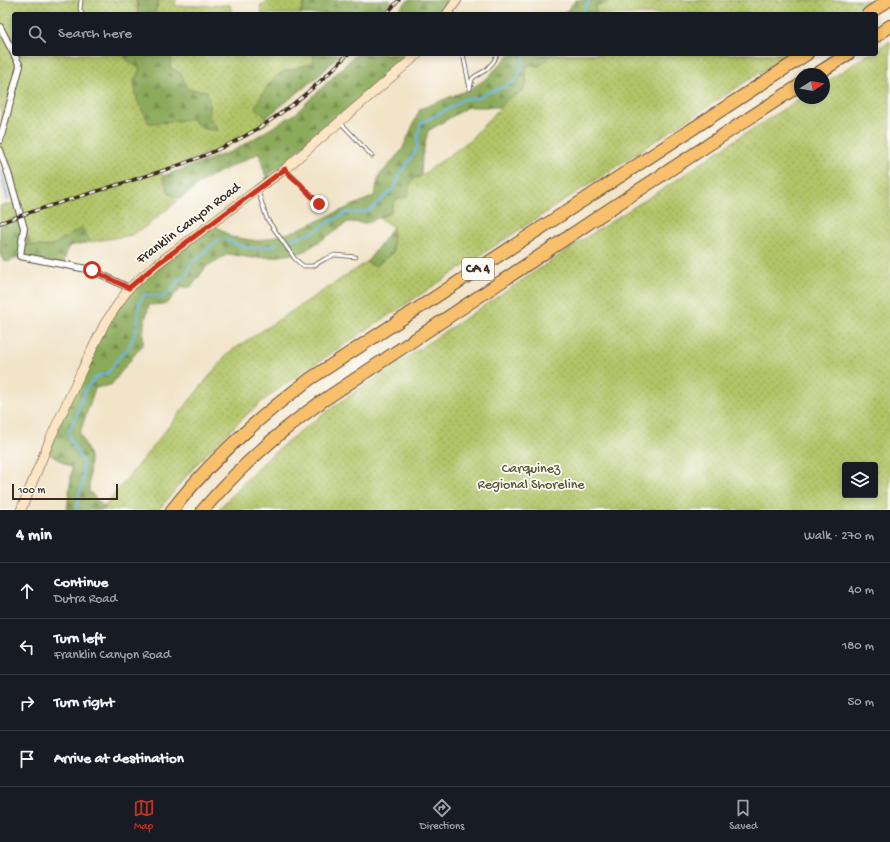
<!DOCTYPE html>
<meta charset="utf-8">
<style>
body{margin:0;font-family:"Gochi Hand",sans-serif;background:#20242c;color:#f1f3f6}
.controls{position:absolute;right:12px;bottom:12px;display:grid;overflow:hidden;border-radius:4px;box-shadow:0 2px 6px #0003}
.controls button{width:36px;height:36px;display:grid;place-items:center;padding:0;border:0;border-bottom:1px solid #363941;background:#171b24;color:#f1f3f6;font:20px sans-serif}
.compass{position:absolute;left:794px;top:68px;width:36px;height:36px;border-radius:50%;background:#171b24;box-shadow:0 2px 6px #0003;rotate:79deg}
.scale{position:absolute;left:12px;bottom:10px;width:106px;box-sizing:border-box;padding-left:4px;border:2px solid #3b2a1e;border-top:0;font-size:11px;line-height:14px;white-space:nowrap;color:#3b2a1e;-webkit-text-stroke:3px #fdfcf7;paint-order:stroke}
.stop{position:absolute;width:12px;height:12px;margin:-9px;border:3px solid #c8321e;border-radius:50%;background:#fff}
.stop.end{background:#c8321e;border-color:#fff;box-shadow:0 1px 4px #0008}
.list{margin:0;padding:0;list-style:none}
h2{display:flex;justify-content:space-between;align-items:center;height:52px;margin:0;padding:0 16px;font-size:17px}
h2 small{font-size:13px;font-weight:400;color:#9ea1a6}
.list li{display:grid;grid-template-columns:26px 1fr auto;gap:12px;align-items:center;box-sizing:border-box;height:56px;padding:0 16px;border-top:1px solid #363941}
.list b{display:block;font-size:15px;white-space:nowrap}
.list p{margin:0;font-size:13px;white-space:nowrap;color:#9ea1a6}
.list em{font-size:13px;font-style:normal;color:#9ea1a6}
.icon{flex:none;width:22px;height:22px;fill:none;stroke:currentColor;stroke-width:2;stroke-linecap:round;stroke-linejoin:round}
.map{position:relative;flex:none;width:890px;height:510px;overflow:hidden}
.search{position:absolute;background:#171b24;box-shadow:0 2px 6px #0003;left:12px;right:12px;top:12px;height:44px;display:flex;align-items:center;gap:10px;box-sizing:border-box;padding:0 14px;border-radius:4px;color:#9ea1a6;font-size:15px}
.sheet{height:276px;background:#171b24}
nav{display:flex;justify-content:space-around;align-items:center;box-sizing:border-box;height:56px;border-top:1px solid #363941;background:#171b24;font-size:11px;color:#9ea1a6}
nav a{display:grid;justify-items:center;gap:2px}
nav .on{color:#c8321e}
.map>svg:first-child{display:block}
.grass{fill:url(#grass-dots);stroke:#767742;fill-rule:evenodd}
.forest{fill:url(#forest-firs);stroke:#646a3d}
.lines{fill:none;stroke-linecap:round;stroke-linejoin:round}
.stream{stroke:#6cb8e5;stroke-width:2}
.lane-casing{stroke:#564638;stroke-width:4.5}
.street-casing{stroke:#564638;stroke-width:8}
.secondary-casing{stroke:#564638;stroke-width:10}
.highway-casing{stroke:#564638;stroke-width:14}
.lane{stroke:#fff;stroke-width:3}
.street{stroke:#fff;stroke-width:6}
.secondary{stroke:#fce5c4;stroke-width:9}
.highway{stroke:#f8bf6c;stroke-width:12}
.rail-casing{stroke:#3b2a1e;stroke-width:3.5}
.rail{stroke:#fdfcf7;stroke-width:2;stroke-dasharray:6;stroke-linecap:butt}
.route{stroke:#c8321e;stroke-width:5}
.labels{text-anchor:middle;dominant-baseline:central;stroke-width:3.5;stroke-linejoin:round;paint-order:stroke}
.shield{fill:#fdfcf7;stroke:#75695f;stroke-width:1}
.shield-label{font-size:13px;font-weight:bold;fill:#3b2a1e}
.street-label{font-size:14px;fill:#3b2a1e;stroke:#fdfcf7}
.park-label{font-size:14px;fill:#5e5834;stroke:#fdfcf7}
</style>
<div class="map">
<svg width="890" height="510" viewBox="0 0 890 510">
<defs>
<pattern id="grass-dots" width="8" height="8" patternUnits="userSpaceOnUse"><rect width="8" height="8" fill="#b1c467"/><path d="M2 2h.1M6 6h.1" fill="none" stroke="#919f54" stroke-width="1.8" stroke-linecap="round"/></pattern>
<pattern id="forest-firs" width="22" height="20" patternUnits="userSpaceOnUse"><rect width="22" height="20" fill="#8caa5c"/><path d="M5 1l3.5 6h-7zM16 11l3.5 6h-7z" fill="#748b4b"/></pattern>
</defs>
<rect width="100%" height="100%" fill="#fdfcf7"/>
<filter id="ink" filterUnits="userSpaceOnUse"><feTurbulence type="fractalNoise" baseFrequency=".025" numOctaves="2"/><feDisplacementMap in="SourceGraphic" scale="8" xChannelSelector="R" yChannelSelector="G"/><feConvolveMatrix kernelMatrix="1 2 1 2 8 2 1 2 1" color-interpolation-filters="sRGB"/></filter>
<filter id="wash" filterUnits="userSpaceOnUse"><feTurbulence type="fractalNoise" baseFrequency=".012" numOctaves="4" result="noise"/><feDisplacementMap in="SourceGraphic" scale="16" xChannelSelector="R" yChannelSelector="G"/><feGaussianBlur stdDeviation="0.9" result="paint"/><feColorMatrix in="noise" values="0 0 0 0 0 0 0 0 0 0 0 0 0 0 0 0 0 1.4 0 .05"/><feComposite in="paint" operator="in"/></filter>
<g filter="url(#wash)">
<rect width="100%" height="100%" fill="#f1e4c9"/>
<!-- grass -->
<path class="grass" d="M0 0H136L138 14H14V54H126L125 58 140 69 163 123 179 120 192 119 204 129 218 130 209 116V103L187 89 181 74 170 67 172 54H314V63L280 73 256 107 270 121C234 144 201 158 161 171L169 194 181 198 145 227 131 235 91 242 81 229 49 247 31 245 24 228 14 218 0 223V206L16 203 0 150V140L3 129 0 105Z
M158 0H176L175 6 230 5 232 14H154L158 3Z
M270 0H306L299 14H262L260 6Z
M610 0H870L849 14H596L595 5 607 3Z
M890 41V510H218C234 493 250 475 267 459 294 434 324 414 353 393L599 229 669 185 735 140 801 98H824V83L869 54H876V50ZM845 465H875V495H845Z
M554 54H788L357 336 284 385 264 400 244 417 207 453 186 476 159 510H105L104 507 228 353 367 262 375 266 393 227 379 218 390 213 395 200 407 196 411 179 421 176 469 141 509 98 523 91 527 82 525 72 528 64 539 66Z"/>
<!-- forest -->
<path class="forest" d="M136 0H158V3L154 14H138Z
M307 0H392L379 14H299Z
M408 0H450L440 14H395Z
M576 0H610L607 3 595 5 596 14H564Z
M126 54H172L170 67 181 74 187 89 207 91 209 103V116L218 130 204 129 192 119C178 120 164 123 149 123L137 100 134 82 140 69 125 58Z
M314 54H340L322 73 266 118 255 107 268 85 280 73 313 63Z
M356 54H409L406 58 266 178 259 153 207 178 181 198 169 194 163 176 233 151 295 114Z
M510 54H554L539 66 528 64 525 72 527 82 523 91 509 98 500 107H468L428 131 422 157 421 176 412 179 407 197 395 200 390 213 366 223 348 222 325 238 303 252 275 257 252 258 228 254 207 266 191 287 181 288 166 304 149 305 144 324 143 344 111 385 95 388 80 433 90 456 89 491 104 507 105 510H67L72 468 45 451 81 372 129 288 212 223 231 237 259 241 292 232 374 196 379 176 402 150 420 109 470 89 486 79Z
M14 218 19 219 31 245 49 247 82 228 91 242 69 246 63 264 20 256 8 262 3 260 0 255V224Z
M393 227V253L375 266 367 262Z"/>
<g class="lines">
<!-- stream -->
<path class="stream" d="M581 14 590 0
M0 169 8 200
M287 241 314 232 326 224 348 212 357 213 370 210 394 188 402 171 417 149 418 136 421 123 452 107 463 99 478 98 487 93 507 86 517 79 521 70 524 57 526 54
M76 510 83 481V462L71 441 69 431 77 414 79 406 86 389 96 377 108 373 119 357 128 349 135 333 138 322 139 303 144 295H153L162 298 171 291 178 280 187 275 190 264 198 259 217 240C220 240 224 239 227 240 230 241 233 243 236 244 250 250 263 249 277 244"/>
</g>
</g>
<g filter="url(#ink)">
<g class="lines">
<defs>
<path id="lane" d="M81 0 80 9 82 14
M463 54 470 89 472 79 474 77 486 70 494 61 497 54
M341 123 372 156
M286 170 300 184 319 204
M258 191 267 219 295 259 303 266H313L325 259 335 255 356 257"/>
<path id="street" d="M0 27 20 66 0 140
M0 150 9 176 24 228 20 256 92 270 129 288"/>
<path id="secondary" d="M447 14 457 0
M21 510 51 437 81 372 105 323 129 288 156 265 285 169 418 54"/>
<path id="highway" d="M868 14 889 0
M876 36 890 26
M817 74 848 54
M172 510C211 460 259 417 310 379L807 54
M203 510C238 469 277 433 321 402L613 207 800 85"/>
</defs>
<!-- lane casing -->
<use href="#lane" class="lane-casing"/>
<!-- street casing -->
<use href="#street" class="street-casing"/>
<!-- secondary casing -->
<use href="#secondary" class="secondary-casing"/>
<!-- highway casing -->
<use href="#highway" class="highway-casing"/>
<!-- lane -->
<use href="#lane" class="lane"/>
<!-- street -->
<use href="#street" class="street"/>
<!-- secondary -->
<use href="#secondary" class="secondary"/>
<!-- highway -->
<use href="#highway" class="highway"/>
<defs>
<path id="rail" d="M386 14 399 0
M0 223C45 206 93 193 139 178 166 170 193 161 219 149 268 127 311 93 348 54"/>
</defs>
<!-- rail casing -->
<use href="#rail" class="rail-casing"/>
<!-- rail -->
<use href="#rail" class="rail"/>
</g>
</g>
<g class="lines" filter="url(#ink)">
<!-- route -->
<path class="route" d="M92 270 129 288 156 265 285 169 290 175 300 184 319 204"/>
</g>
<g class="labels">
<!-- shield labels -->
<rect class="shield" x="462" y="258" width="32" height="22" rx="3"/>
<g class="shield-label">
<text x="478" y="269">CA 4</text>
</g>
<!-- street labels -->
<g class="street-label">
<text transform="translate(189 224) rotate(-37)">Franklin Canyon Road</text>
</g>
<!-- park labels -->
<g class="park-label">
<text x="531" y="469">Carquinez<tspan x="531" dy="16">Regional Shoreline</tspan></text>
</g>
</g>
</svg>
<div class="controls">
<button><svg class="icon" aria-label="layers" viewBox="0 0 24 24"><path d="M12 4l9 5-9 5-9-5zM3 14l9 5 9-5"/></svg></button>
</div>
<svg class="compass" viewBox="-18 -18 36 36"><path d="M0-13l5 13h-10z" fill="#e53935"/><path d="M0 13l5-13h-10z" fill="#9ea1a6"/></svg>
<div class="scale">100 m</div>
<div class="stop" style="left:92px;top:270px"></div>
<div class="stop end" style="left:319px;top:204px"></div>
<div class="search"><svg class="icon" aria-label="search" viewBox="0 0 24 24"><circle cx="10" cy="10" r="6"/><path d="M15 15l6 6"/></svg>Search here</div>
</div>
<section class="sheet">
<h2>4 min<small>Walk · 270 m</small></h2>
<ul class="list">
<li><svg class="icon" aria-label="ahead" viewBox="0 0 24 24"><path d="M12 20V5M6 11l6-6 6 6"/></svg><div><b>Continue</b><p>Dutra Road</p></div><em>40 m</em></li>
<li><svg class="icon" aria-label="left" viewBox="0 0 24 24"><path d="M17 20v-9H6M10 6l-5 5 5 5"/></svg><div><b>Turn left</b><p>Franklin Canyon Road</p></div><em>180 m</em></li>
<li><svg class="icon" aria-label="right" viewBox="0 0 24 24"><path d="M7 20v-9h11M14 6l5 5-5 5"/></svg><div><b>Turn right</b></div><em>50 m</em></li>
<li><svg class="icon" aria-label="arrive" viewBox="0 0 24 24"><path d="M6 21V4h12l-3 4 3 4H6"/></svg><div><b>Arrive at destination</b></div></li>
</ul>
</section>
<nav>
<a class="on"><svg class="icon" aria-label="map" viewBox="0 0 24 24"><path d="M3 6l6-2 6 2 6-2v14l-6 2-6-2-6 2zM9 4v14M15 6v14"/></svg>Map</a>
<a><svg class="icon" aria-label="directions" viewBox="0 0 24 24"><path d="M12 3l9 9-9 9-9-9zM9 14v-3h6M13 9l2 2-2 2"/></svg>Directions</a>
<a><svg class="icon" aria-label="saved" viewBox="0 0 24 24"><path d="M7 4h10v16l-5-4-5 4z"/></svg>Saved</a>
</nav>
